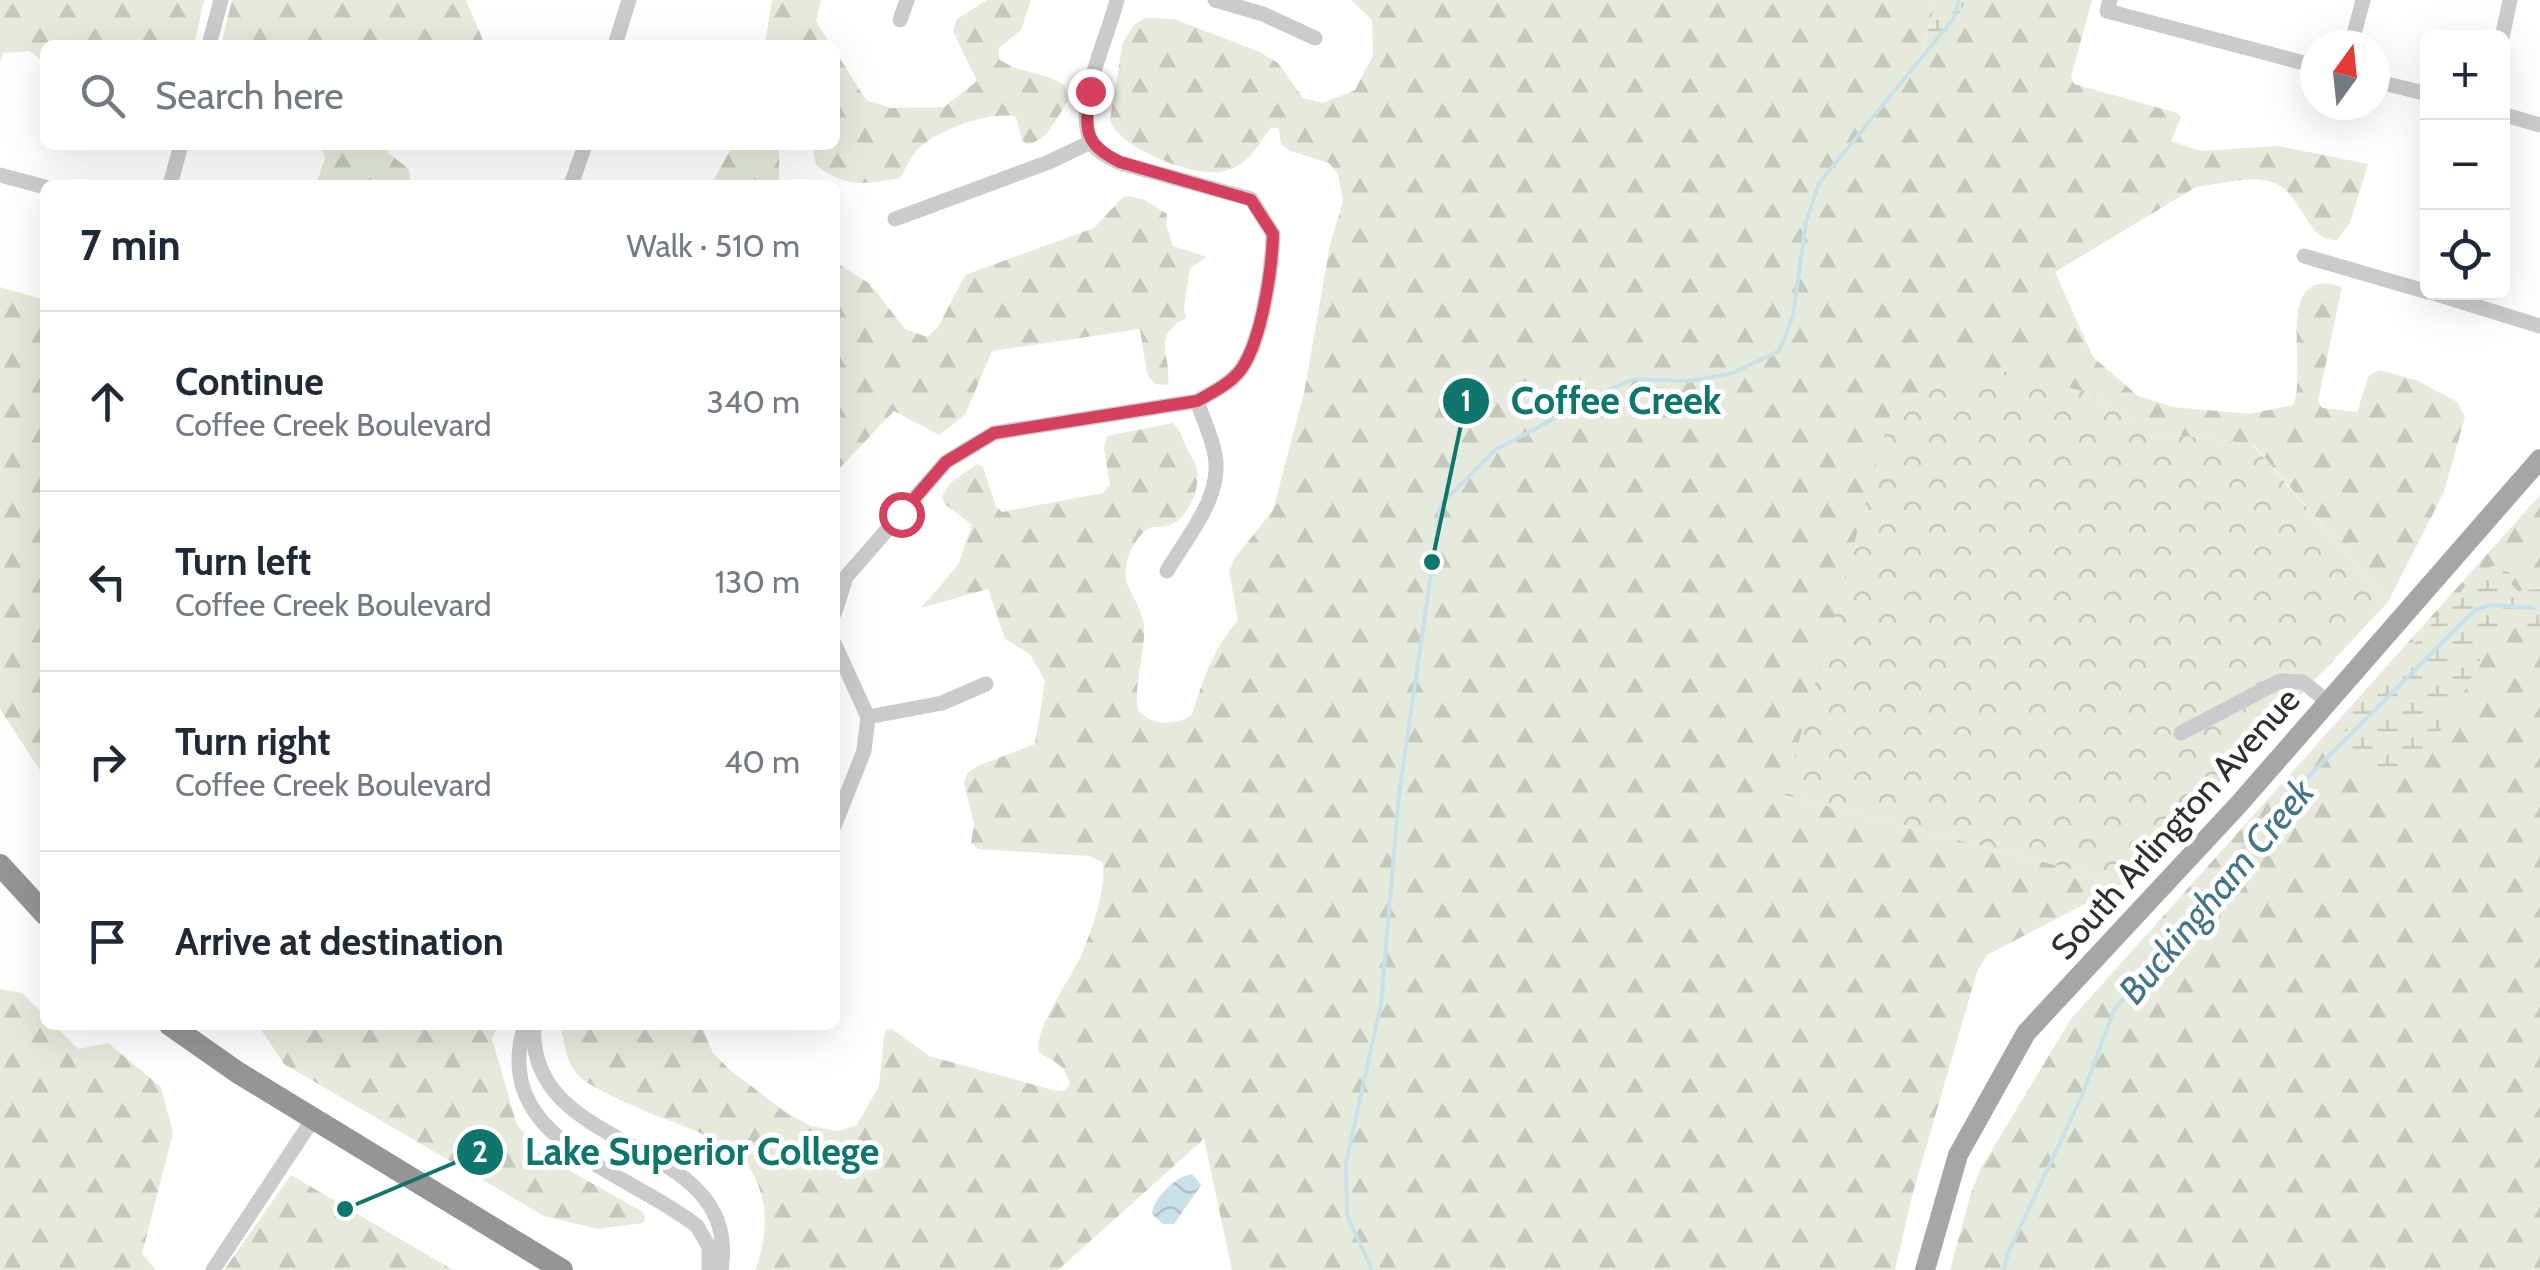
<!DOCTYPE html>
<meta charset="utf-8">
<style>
body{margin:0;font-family:Cabin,sans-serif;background:#f6f6f7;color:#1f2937}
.controls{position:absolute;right:30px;top:30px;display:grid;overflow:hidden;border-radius:15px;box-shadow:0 10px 40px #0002}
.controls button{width:90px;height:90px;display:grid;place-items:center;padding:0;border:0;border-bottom:2px solid #e0e1e3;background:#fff;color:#1f2937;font:50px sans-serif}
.compass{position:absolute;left:2300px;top:30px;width:90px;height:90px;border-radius:50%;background:#fff;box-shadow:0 10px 40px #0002;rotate:15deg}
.stop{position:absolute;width:30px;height:30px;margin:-22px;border:8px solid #d4405d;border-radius:50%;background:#fff}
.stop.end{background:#d4405d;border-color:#fff;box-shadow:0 2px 10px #0008}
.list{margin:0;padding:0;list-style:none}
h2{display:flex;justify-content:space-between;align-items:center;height:130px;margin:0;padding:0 40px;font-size:42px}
h2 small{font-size:32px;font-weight:400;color:#747a83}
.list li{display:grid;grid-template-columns:65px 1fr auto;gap:30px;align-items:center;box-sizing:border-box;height:180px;padding:0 40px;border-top:2px solid #e0e1e3}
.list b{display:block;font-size:38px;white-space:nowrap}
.list p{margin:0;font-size:32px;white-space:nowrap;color:#747a83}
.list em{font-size:32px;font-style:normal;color:#747a83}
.icon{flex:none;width:55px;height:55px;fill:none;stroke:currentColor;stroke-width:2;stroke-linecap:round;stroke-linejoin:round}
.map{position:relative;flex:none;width:2540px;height:1270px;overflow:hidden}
.search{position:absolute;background:#fff;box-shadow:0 10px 40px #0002;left:40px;top:40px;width:800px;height:110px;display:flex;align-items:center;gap:25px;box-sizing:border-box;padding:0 35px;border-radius:15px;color:#747a83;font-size:38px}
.panel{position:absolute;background:#fff;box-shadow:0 10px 40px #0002;left:40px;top:180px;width:800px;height:850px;border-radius:15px}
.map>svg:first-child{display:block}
.forest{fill:url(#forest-firs)}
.wetland{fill:url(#wetland-marsh)}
.park{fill:url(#park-crowns)}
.water{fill:url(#water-waves)}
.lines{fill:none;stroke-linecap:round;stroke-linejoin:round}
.stream{stroke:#cae0e8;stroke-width:4}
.minor{stroke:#cbcbcb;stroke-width:15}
.major{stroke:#a6a6a6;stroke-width:20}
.highway{stroke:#959595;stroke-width:22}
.route{stroke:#d4405d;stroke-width:12}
.labels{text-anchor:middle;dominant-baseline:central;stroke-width:10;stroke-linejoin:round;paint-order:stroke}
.street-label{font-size:35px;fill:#2e2e2e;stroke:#fff}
.water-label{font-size:38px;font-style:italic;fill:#437588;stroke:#fff}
.leader{fill:none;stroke:#0f766e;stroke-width:4}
.callout-dot{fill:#0f766e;stroke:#fff;stroke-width:4}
.mark-label{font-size:30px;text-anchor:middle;font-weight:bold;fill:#fff}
.callout-label{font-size:38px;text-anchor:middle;font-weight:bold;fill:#0f766e;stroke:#fff;stroke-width:10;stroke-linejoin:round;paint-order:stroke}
</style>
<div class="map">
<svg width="2540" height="1270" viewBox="0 0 2540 1270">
<defs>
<pattern id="forest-firs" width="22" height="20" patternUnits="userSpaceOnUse" patternTransform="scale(2.5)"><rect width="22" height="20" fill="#e5eadc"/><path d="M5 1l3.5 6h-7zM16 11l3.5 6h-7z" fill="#c5c9bd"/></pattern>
<pattern id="wetland-marsh" width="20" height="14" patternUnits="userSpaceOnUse" patternTransform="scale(2.5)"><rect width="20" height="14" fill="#e5eadc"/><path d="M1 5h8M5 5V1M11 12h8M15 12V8" fill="none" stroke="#c5c9bd"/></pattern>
<pattern id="park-crowns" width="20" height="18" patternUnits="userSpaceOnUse" patternTransform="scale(2.5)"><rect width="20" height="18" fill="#e5eadc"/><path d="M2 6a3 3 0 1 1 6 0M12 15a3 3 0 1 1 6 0" fill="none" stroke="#c5c9bd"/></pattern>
<pattern id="water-waves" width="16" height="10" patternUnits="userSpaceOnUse" patternTransform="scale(2.5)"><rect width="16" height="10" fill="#cae0e8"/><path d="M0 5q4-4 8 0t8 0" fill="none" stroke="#aec0c7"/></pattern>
</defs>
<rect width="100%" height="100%" fill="#fff"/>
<!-- forest -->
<path class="forest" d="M0 0H204L194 45H45V62L29 51 4 53 0 61Z
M232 0H466L485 45H221Z
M772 0H821L816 21 831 45H765Z
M987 0H1031L1021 30 999 48V59C1019 74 1045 71 1065 86L1068 101C1057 117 1047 143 1026 144L1022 140 1016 117C991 110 935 131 917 150 910 158 906 169 900 178 863 184 848 189 816 165L812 145H835V51L866 100 891 108 944 107 977 81 953 31 957 19Z
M1351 0H1936L1922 54 1967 0H2092L2071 77 2074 84 2177 113 2181 117 2171 141 2201 151 2278 146 2368 164 2350 223 2337 240C2304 242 2304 189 2268 181 2247 176 2217 184 2196 187L2055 272 2093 357 2138 396 2173 407 2250 414 2293 405C2309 372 2271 263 2342 287L2318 401 2322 408 2357 412 2369 375 2380 370 2418 381 2457 402 2465 417 2444 492 2388 602 2253 444 2149 432 2087 392 1784 795 2125 883 1987 955 1977 972 1912 1196 1895 1270H1232L1204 1139 1058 1270H755C772 1229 769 1171 726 1146 692 1126 648 1115 612 1096 599 1089 582 1082 574 1070 566 1059 564 1038 560 1025H701L713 1053 730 1070 788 1114 811 1126 838 1131 857 1125 879 1086 884 1036 886 1030 892 1029 929 1056 1057 1091 1066 1090 1070 1083C1063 1062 1054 1063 1039 1052 1033 1029 1073 976 1082 953 1093 928 1106 889 1103 862L1089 856 978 849 971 843 974 824 964 783 967 773 978 766 1035 744 1045 681 1030 654 1005 639 988 589 921 608 958 565 972 525 945 504 942 497 950 483 977 464 983 467 996 506 1002 512 1103 493 1110 485 1104 448 1107 436 1173 423C1182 431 1182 439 1187 449 1189 454 1193 458 1195 463 1203 482 1191 515 1172 524 1165 528 1157 526 1150 528 1138 533 1127 555 1126 567 1122 588 1143 605 1144 626 1146 654 1133 683 1138 711 1153 726 1175 726 1192 715 1204 677 1212 651 1238 620L1229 571 1235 558 1273 510 1304 393 1330 245 1343 201 1338 174 1329 163 1290 151 1281 144 1279 129 1271 127C1257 147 1246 169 1219 172 1192 176 1115 147 1110 119L1123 42 1134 25 1145 18 1174 19 1260 52 1278 63 1303 98 1323 103 1355 90 1373 55 1372 20Z
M321 145H388V153L409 169 411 185H378L362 180 355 185H316L325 158Z
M733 145H779V185H711Z
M1129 196 1145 200 1167 214 1166 225 1173 246 1207 257 1190 268 1184 307 1186 318C1150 336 1172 356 1168 385L1155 384 1147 374 1140 329 992 351 965 415 939 435 894 411 835 473V262L870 284 905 329 927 337 938 327 965 275 1094 228 1122 198Z
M0 287 45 300V778L0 709Z
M2540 495V1270H1950L1971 1193 1981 1168 2071 1019Z
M0 989 22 993 45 1016V1025H54L78 1049 108 1043 161 1087 173 1133 142 1254 156 1270H0Z
M258 1025H499L492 1039 517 1125 542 1155 641 1211 646 1216 643 1223 598 1229 544 1216 284 1064Z
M291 1175 453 1270H224Z"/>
<!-- wetland -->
<path class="wetland" d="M1936 0H1967L1944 39 1925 56 1922 55Z
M2496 565 2510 573 2512 585 2518 591 2540 589V646L2527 630 2514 623C2485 637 2479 665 2464 692 2444 731 2423 758 2384 777L2353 761 2342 750 2347 719 2478 572Z"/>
<!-- park -->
<path class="park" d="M1990 368 2087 392 2150 432 2252 444 2388 602 2125 883 1784 795 1893 404Z"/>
<!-- water -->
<path class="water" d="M1192 1174 1201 1185 1174 1224H1163L1152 1214C1152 1199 1177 1175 1192 1174Z"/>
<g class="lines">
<!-- stream -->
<path class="stream" d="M1372 1270 1347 1215 1346 1163 1381 1004 1399 795 1441 504 1495 450 1612 388 1635 379 1690 381 1733 373 1779 351 1793 316 1806 222 1819 183 1954 18 1959 0
M2004 1270 2008 1253 2081 1098 2114 1010 2242 849 2289 796 2475 610 2490 605 2533 608"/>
<!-- minor -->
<path class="minor" d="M1215 0 1263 14 1315 38
M2110 0 2107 11 2315 66
M900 20 907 0
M2502 38 2510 0
M209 45 221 0
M615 45 629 0
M2351 45 2363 0
M2375 81 2428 94
M2502 114 2540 125
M0 175 45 187
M170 185 181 145
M571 185 585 145
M895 219 1049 162 1091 142
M2304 256 2428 292
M2430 292 2540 326
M1167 571C1187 537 1223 496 1215 455 1212 437 1203 419 1197 401
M835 612 846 577 946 462 994 433 1197 401C1213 392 1232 383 1242 368 1262 338 1272 270 1273 234L1251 199 1120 163C1108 157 1095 151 1090 139 1075 103 1108 37 1117 0
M835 645 868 717 864 751 835 824
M868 717 942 703 986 684
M2181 733 2280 681 2303 682 2328 702
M525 1025C488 1140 628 1171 697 1226L709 1247V1270
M534 1025C525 1158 744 1134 721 1270
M213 1270 313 1119"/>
<!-- major -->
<path class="major" d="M1925 1270 1958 1155 2026 1033 2239 804 2540 459"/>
<!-- highway -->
<path class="highway" d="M0 865 45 914
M170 1025 237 1072 562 1270"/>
</g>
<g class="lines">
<!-- route -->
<path class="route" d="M901 514 946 462 994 433 1197 401C1213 392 1232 383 1242 368 1262 338 1272 269 1273 234L1251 200 1120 162C1083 144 1085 129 1090 91"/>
</g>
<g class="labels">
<!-- street labels -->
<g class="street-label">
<text transform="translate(2175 823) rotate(-48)">South Arlington Avenue</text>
</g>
<!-- water labels -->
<g class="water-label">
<text transform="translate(2216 891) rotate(-50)">Buckingham Creek</text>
</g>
</g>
<!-- callouts -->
<path class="leader" d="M1432 562L1466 401M345 1209L480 1152"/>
<g class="callout-dot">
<circle cx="1432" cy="562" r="10"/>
<circle cx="345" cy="1209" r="10"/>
<circle cx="1466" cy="401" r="25"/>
<circle cx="480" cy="1152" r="25"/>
</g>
<g class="mark-label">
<text x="1466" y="411">1</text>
<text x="480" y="1162">2</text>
</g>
<g class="callout-label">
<text x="1616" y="414">Coffee Creek</text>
<text x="702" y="1165">Lake Superior College</text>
</g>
</svg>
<div class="controls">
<button>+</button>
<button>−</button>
<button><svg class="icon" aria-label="locate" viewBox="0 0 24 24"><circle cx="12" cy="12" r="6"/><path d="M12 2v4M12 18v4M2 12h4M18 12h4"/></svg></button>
</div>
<svg class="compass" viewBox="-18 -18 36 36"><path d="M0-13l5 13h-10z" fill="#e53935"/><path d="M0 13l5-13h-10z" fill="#747a83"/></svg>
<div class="stop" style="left:901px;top:514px"></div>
<div class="stop end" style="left:1090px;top:91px"></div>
<div class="search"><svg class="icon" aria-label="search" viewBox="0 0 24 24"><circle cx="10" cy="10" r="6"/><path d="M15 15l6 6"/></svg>Search here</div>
<section class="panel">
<h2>7 min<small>Walk · 510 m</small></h2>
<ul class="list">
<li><svg class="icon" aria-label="ahead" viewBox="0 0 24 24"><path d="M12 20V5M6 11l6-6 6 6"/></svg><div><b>Continue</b><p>Coffee Creek Boulevard</p></div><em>340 m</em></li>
<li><svg class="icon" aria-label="left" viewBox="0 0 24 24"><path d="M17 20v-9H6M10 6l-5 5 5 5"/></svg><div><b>Turn left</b><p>Coffee Creek Boulevard</p></div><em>130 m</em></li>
<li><svg class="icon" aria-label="right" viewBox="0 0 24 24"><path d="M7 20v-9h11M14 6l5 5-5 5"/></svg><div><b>Turn right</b><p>Coffee Creek Boulevard</p></div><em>40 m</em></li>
<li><svg class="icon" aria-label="arrive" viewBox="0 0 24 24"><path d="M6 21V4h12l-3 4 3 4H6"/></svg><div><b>Arrive at destination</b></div></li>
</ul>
</section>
</div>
